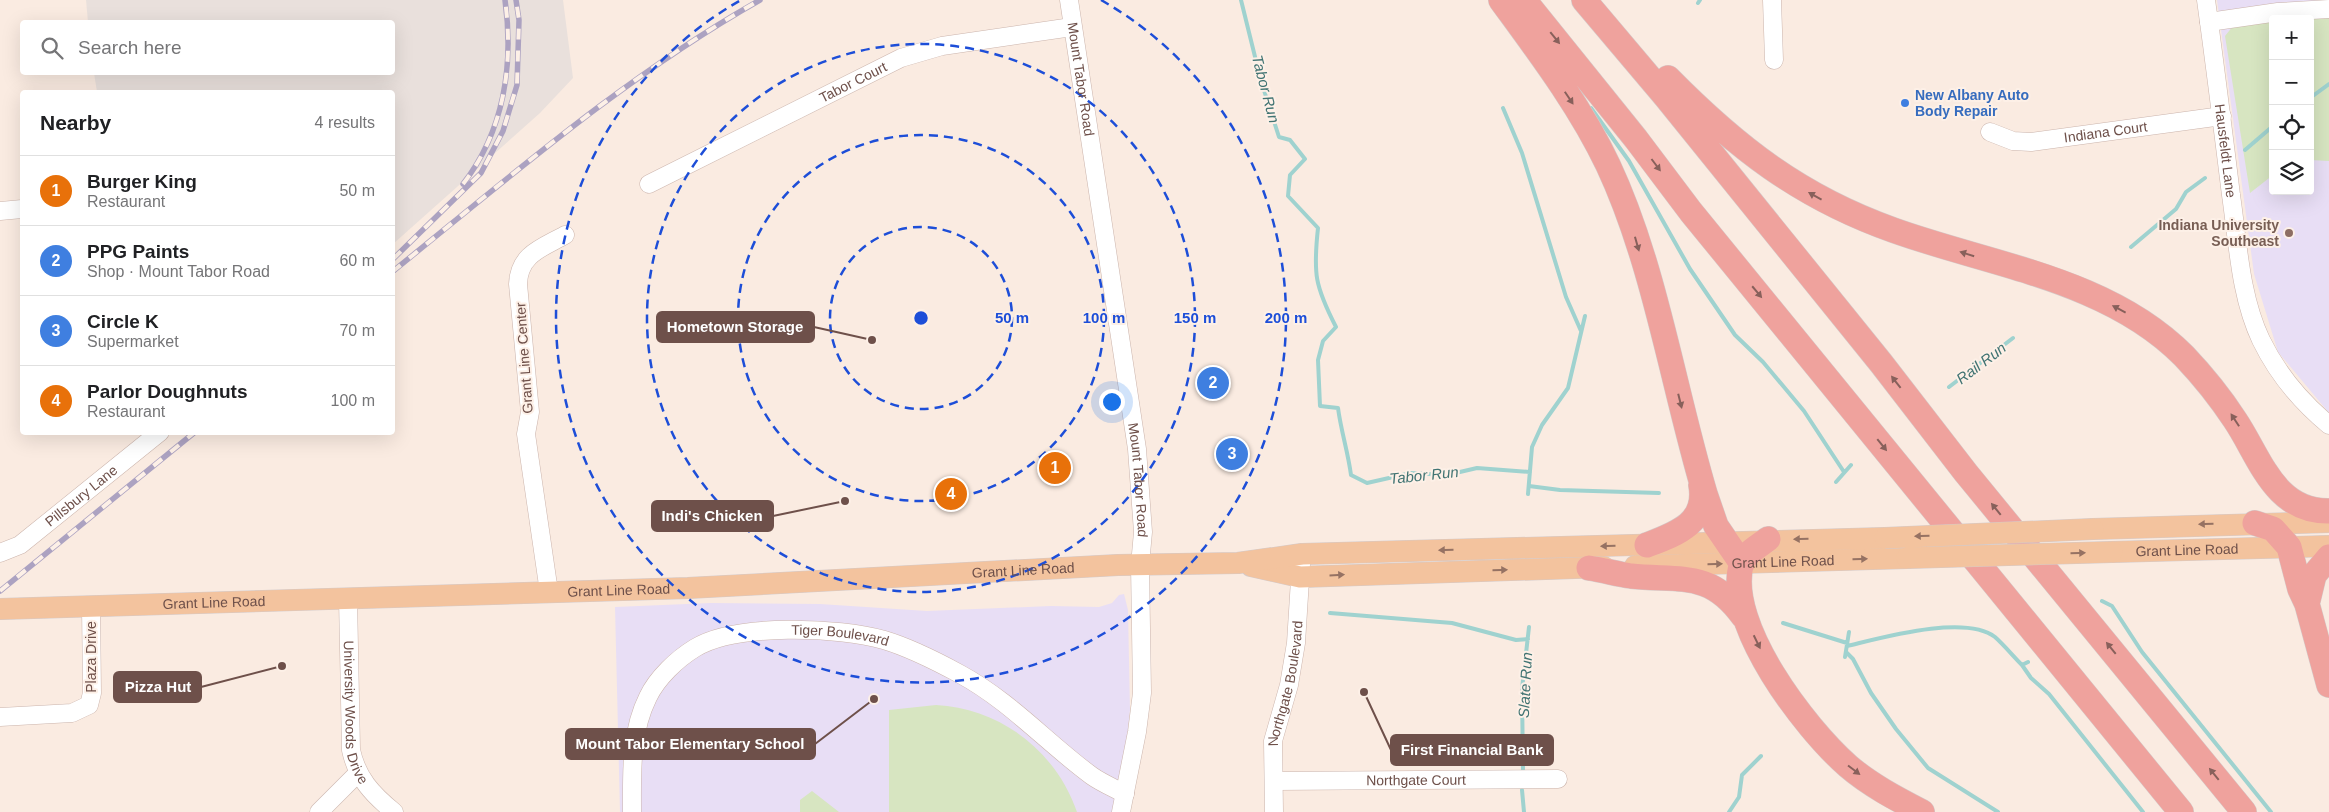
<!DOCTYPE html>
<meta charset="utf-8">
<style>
body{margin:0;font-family:Helvetica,sans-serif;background:#f2f2f2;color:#202124}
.controls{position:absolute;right:15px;top:15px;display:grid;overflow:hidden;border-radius:5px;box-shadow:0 5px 20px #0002}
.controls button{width:45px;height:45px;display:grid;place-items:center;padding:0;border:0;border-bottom:1px solid #e0e0e0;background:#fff;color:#202124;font:25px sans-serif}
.you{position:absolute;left:1111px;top:401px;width:18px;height:18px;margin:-12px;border:4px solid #fff;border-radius:50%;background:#1a73e8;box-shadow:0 0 0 8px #1a73e833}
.badge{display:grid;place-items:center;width:32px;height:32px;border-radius:50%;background:#111827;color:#fff;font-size:16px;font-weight:700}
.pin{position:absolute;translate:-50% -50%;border:2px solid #fff;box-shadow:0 1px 5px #0006}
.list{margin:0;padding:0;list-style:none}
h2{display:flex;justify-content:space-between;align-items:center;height:65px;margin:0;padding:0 20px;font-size:21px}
h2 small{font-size:16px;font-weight:400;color:#757577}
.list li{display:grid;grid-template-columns:32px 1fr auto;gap:15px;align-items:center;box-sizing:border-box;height:70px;padding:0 20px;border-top:1px solid #e0e0e0}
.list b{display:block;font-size:19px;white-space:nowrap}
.list p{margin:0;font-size:16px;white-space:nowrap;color:#757577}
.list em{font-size:16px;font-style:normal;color:#757577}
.icon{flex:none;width:28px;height:28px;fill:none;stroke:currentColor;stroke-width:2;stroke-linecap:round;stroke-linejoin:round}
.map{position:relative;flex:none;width:2329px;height:812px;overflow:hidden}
.search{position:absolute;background:#fff;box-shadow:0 5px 20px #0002;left:20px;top:20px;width:375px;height:55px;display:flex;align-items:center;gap:12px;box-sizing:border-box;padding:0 18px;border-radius:5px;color:#757577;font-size:19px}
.panel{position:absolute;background:#fff;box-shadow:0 5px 20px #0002;left:20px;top:90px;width:375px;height:345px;border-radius:5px}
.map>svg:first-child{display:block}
.industrial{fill:#e9e0dc}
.education{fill:#e8def5;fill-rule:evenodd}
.green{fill:#d7e5c1}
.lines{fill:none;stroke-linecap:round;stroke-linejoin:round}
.stream{stroke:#9fd2cf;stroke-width:4}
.minor-casing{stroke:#cbb4ac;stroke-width:19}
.major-casing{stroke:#d4cac9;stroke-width:22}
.highway-casing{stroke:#d4cac9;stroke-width:26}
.minor{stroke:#fff;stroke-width:18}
.major{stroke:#f3c39e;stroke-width:21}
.highway{stroke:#efa29d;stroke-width:25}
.rail-casing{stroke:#aca2c1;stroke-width:5.5}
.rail{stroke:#fdf0e7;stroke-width:4;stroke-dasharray:11;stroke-linecap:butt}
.major-bridge-casing{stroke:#d4cac9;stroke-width:22;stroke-linecap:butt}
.major-bridge{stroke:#f3c39e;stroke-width:21}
.oneway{fill:#88605b}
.oneway2{fill:#967263}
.ring{fill:none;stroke:#1d4ed8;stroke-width:2.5;stroke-dasharray:9 6}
.shop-dot{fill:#3f7fe0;stroke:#fdf0e7;stroke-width:2}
.education-dot{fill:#8d6e63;stroke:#fdf0e7;stroke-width:2}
.labels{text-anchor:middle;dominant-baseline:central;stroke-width:4;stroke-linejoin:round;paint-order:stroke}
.street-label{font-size:14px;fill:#6e504a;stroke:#fdf0e7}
.shop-label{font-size:14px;font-weight:bold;fill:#366cbe;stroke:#fdf0e7;text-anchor:start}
.education-label{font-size:14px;font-weight:bold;fill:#785e54;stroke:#fdf0e7;text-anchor:end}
.water-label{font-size:15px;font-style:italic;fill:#407372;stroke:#fdf0e7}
.centre{fill:#1d4ed8;stroke:#fdf0e7;stroke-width:2.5}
.ring-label{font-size:15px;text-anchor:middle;font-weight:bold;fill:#1d4ed8;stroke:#fdf0e7;stroke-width:4;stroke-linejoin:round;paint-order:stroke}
.leader{fill:none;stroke:#6e504a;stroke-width:2}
.callout-dot{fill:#6e504a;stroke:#fdf0e7;stroke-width:2}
.callout{fill:#6e504a;stroke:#6e504a;stroke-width:2}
.callout-label{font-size:15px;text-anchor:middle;font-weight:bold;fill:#fff}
</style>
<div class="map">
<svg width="2329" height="812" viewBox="0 0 2329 812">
<rect width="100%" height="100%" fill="#faebe1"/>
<!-- industrial -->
<path class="industrial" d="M86 0H563L573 78 540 113 393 244 392 92H97L94 73 392 72V22H88Z"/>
<!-- education -->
<path class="education" d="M2217 0H2329V413L2278 352 2254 274ZM2273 19H2310V191H2273Z
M1124 594 1128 610 1130 710 1125 757 1113 812H620L615 607 711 603 820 604 927 611 1051 606 1099 607 1112 603 1119 595Z"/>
<!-- green -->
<path class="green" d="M2310 14 2329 15V161L2310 160V19H2273V175L2250 193 2225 36 2233 26 2250 19Z
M936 705C1000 708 1056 751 1077 812H889V710Z
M812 791 839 812H800V800Z"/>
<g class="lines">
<!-- stream -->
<path class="stream" d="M1241 0 1261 81 1279 137 1290 140 1305 159 1290 175 1288 196 1318 228C1313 274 1315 286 1336 327L1323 341 1318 360 1320 406 1338 408C1341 431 1348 452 1351 475L1367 483 1411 473 1447 475 1477 468 1530 472
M1698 3 1700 0
M2310 98 2329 84
M1503 108 1522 153 1566 297 1581 331
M1591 108 1629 161 1690 269 1735 335 1763 362 1804 411 1844 472
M2245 150 2273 126
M2131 247 2176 209 2186 192 2205 178
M1949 387 2013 338
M1836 482 1851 465
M1529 486 1560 490 1659 493
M1528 494 1532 447 1542 425 1568 388 1585 316
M2102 601 2112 606 2142 652 2271 812
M1330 613 1452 623 1516 640 1528 639
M1783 623 1847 643
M1847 646C1881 638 1965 614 1995 637 2004 645 2013 656 2022 665L2028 662
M1846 652 1853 659 1871 693 1896 729 1928 768 1998 812
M1845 657 1849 632
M2022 665 2031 678 2049 694 2143 812
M1523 773 1522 689 1529 627
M1522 790 1524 812
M1729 812 1739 797 1742 775 1761 756"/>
<defs>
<g id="minor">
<path id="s1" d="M1069 0 1137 449 1143 532 1140 565 1142 693 1137 732 1121 812"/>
<path d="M1772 0 1774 60"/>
<path id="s2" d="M2206 0C2215 65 2223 130 2231 195 2238 243 2240 296 2261 340 2277 373 2300 401 2329 425"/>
<path d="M2209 22 2278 12 2329 9"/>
<path id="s3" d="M1990 132 2013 141 2031 142 2222 116"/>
<path id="s4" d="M649 184 901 58 942 46 1072 27"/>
<path d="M0 211 22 209"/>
<path id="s5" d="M0 553 20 545 160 432"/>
<path d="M549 592 526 434 530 412 518 284C519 254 542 248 565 235"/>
<path id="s6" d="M348 598 351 750C357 778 372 794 394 812"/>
<path d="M0 717 72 713 89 705 92 693 91 606"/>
<path id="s7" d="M1274 781 1558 779"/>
<path d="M319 812 358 773"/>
<path id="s8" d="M632 812C632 773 630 733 648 697 657 678 677 659 695 648 736 623 839 627 884 640 911 648 936 661 960 674 1010 701 1047 743 1092 776 1102 783 1114 788 1125 794"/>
<path id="s9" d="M1274 812 1273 741 1289 685 1296 643 1301 564"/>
</g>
<g id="major">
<path d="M2093 529 2329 522"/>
<path id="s10" d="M2112 552 2329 546"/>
<path d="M1251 566 1300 577 1604 567"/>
<path id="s11" d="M1635 566 1907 558"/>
<path id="s12" d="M0 609 688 588 1118 565 1238 563 1302 554 1885 538"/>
</g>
<path id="highway" d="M1501 0C1539 52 1580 106 1608 165 1655 265 1673 387 1705 494L1716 526 1742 564
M1524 0 1636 139 1691 212 2181 812
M1584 0 1666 97 1881 363 1966 473 2244 812
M1668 78C1736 147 1800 197 1893 230 1990 265 2108 279 2184 356 2203 376 2220 397 2235 420 2260 457 2274 512 2329 511
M2255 523 2273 529 2289 547 2300 589 2307 604 2329 685
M1768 539C1759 546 1744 554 1741 565 1726 626 1805 728 1848 766 1870 785 1897 799 1922 812
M1647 545C1676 534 1708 523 1701 485
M1589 568C1603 570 1617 574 1631 576 1680 581 1710 570 1743 616
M2307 604 2314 575 2329 557"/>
</defs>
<!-- minor casing -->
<use href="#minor" class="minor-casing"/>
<!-- major casing -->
<use href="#major" class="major-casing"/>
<!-- highway casing -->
<use href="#highway" class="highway-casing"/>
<!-- minor -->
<use href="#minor" class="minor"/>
<!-- major -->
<use href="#major" class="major"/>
<!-- highway -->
<use href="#highway" class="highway"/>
<defs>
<path id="rail" d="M463 184C504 131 514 65 505 0
M393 259 481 173 503 131 517 85 519 20 516 0
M392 272C511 176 627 75 760 0
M0 591 195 432"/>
</defs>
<!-- rail casing -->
<use href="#rail" class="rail-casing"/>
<!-- rail -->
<use href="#rail" class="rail"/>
<defs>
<path id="major-bridge" d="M1885 538 2093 529
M1907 558 2112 552"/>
</defs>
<!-- major-bridge casing -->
<use href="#major-bridge" class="major-bridge-casing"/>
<!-- major-bridge -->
<use href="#major-bridge" class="major-bridge"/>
</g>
<!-- one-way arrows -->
<defs><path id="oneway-solid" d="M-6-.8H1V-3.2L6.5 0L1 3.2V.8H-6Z" transform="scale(1.25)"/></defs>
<g class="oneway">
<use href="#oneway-solid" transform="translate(1555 38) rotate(51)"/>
<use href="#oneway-solid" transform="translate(1569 98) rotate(56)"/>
<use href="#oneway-solid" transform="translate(1656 165) rotate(53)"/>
<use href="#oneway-solid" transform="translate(1815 196) rotate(-151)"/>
<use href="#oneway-solid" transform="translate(1637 244) rotate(74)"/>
<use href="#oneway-solid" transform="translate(1967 254) rotate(-163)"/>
<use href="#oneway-solid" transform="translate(1757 292) rotate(50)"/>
<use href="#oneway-solid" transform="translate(2119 309) rotate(-152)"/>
<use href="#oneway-solid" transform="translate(1896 382) rotate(-128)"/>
<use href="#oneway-solid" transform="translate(1680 401) rotate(76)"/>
<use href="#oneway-solid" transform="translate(2235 420) rotate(-123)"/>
<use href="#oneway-solid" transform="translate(1882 445) rotate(51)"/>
<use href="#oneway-solid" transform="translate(1996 509) rotate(-129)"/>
<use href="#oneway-solid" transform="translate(1757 642) rotate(64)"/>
<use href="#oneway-solid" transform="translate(2111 648) rotate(-129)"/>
<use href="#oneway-solid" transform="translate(1854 770) rotate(37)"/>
<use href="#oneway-solid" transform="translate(2214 774) rotate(-129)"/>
</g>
<g class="oneway2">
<use href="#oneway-solid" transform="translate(2206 524) rotate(178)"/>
<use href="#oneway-solid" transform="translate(1922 536) rotate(178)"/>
<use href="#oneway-solid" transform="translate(1801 539) rotate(179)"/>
<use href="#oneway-solid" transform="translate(1608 546) rotate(179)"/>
<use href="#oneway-solid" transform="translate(1446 550) rotate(179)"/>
<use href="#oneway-solid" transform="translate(2078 553) rotate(-2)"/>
<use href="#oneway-solid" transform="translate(1860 559) rotate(-2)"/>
<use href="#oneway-solid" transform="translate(1715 564) rotate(-1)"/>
<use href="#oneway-solid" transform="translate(1500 570) rotate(-1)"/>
<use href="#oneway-solid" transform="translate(1337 575) rotate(-3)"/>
</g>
<!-- distance rings -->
<g class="ring">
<circle cx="921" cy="318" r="91"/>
<circle cx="921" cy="318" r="183"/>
<circle cx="921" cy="318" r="274"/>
<path d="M1101 0A365 365 0 1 1 741 0"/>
</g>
<!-- markers -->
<circle class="shop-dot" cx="1905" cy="103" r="5"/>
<circle class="education-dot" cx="2289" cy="233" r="5"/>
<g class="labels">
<!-- street labels -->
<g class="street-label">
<text stroke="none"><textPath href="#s1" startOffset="80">Mount Tabor Road</textPath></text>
<text stroke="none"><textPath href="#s4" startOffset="228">Tabor Court</textPath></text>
<text stroke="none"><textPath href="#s3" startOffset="118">Indiana Court</textPath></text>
<text stroke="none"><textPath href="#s2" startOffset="152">Hausfeldt Lane</textPath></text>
<text transform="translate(524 358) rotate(-94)">Grant Line Center</text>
<text stroke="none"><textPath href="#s1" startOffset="485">Mount Tabor Road</textPath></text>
<text stroke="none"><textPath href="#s5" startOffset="100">Pillsbury Lane</textPath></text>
<text stroke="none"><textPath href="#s10" startOffset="75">Grant Line Road</textPath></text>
<text stroke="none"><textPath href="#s11" startOffset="148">Grant Line Road</textPath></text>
<text stroke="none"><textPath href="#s12" startOffset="1024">Grant Line Road</textPath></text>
<text stroke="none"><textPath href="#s12" startOffset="619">Grant Line Road</textPath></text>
<text stroke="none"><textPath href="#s12" startOffset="214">Grant Line Road</textPath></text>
<text stroke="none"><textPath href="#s8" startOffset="334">Tiger Boulevard</textPath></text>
<text transform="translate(91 657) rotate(-90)">Plaza Drive</text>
<text stroke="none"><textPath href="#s9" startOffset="130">Northgate Boulevard</textPath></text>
<text stroke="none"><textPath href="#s6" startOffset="115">University Woods Drive</textPath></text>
<text stroke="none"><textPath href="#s7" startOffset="142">Northgate Court</textPath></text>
</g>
<!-- shop labels -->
<g class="shop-label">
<text x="1915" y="95">New Albany Auto<tspan x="1915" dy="16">Body Repair</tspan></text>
</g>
<!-- education labels -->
<g class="education-label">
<text x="2279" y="225">Indiana University<tspan x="2279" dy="16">Southeast</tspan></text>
</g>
<!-- water labels -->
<g class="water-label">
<text transform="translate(1266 89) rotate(75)">Tabor Run</text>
<text transform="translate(1981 363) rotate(-37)">Rail Run</text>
<text transform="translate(1424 475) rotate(-6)">Tabor Run</text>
<text transform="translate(1525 685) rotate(-87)">Slate Run</text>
</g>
</g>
<circle cx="921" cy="318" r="8" class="centre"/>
<g class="ring-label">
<text x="1012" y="323">50 m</text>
<text x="1104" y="323">100 m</text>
<text x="1195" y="323">150 m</text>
<text x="1286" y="323">200 m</text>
</g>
<!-- callouts -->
<path class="leader" d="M872 340L814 327M845 501L773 516M282 666L201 687M874 699L815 744M1364 692L1391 750"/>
<g class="callout-dot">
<circle cx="872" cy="340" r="5"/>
<circle cx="845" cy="501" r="5"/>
<circle cx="282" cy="666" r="5"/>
<circle cx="874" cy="699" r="5"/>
<circle cx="1364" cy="692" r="5"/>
</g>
<g class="callout">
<rect x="657" y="312" width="157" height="30" rx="5"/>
<rect x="652" y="501" width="121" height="30" rx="5"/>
<rect x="114" y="672" width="87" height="30" rx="5"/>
<rect x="566" y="729" width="249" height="30" rx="5"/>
<rect x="1391" y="735" width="162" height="30" rx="5"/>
</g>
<g class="callout-label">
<text x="735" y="332">Hometown Storage</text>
<text x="712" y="521">Indi's Chicken</text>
<text x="158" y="692">Pizza Hut</text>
<text x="690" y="749">Mount Tabor Elementary School</text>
<text x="1472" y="755">First Financial Bank</text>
</g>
</svg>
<div class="controls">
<button>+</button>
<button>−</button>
<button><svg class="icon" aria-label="locate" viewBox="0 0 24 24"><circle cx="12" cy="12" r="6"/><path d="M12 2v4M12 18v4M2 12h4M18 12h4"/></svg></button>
<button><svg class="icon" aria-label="layers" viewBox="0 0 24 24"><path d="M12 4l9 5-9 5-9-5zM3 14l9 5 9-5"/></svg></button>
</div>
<div class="you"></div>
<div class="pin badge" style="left:1055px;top:468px;background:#e8710a">1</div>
<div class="pin badge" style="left:1213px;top:383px;background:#3f7fe0">2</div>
<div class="pin badge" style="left:1232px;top:454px;background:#3f7fe0">3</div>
<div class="pin badge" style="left:951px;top:494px;background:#e8710a">4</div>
<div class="search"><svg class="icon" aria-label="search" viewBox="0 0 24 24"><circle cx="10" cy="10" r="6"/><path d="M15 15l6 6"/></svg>Search here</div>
<section class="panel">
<h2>Nearby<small>4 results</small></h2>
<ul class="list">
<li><span class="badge" style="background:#e8710a">1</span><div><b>Burger King</b><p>Restaurant</p></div><em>50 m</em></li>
<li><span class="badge" style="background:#3f7fe0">2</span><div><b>PPG Paints</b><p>Shop · Mount Tabor Road</p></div><em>60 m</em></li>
<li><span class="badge" style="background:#3f7fe0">3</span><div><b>Circle K</b><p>Supermarket</p></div><em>70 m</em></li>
<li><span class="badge" style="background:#e8710a">4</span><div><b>Parlor Doughnuts</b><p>Restaurant</p></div><em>100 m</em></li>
</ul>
</section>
</div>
